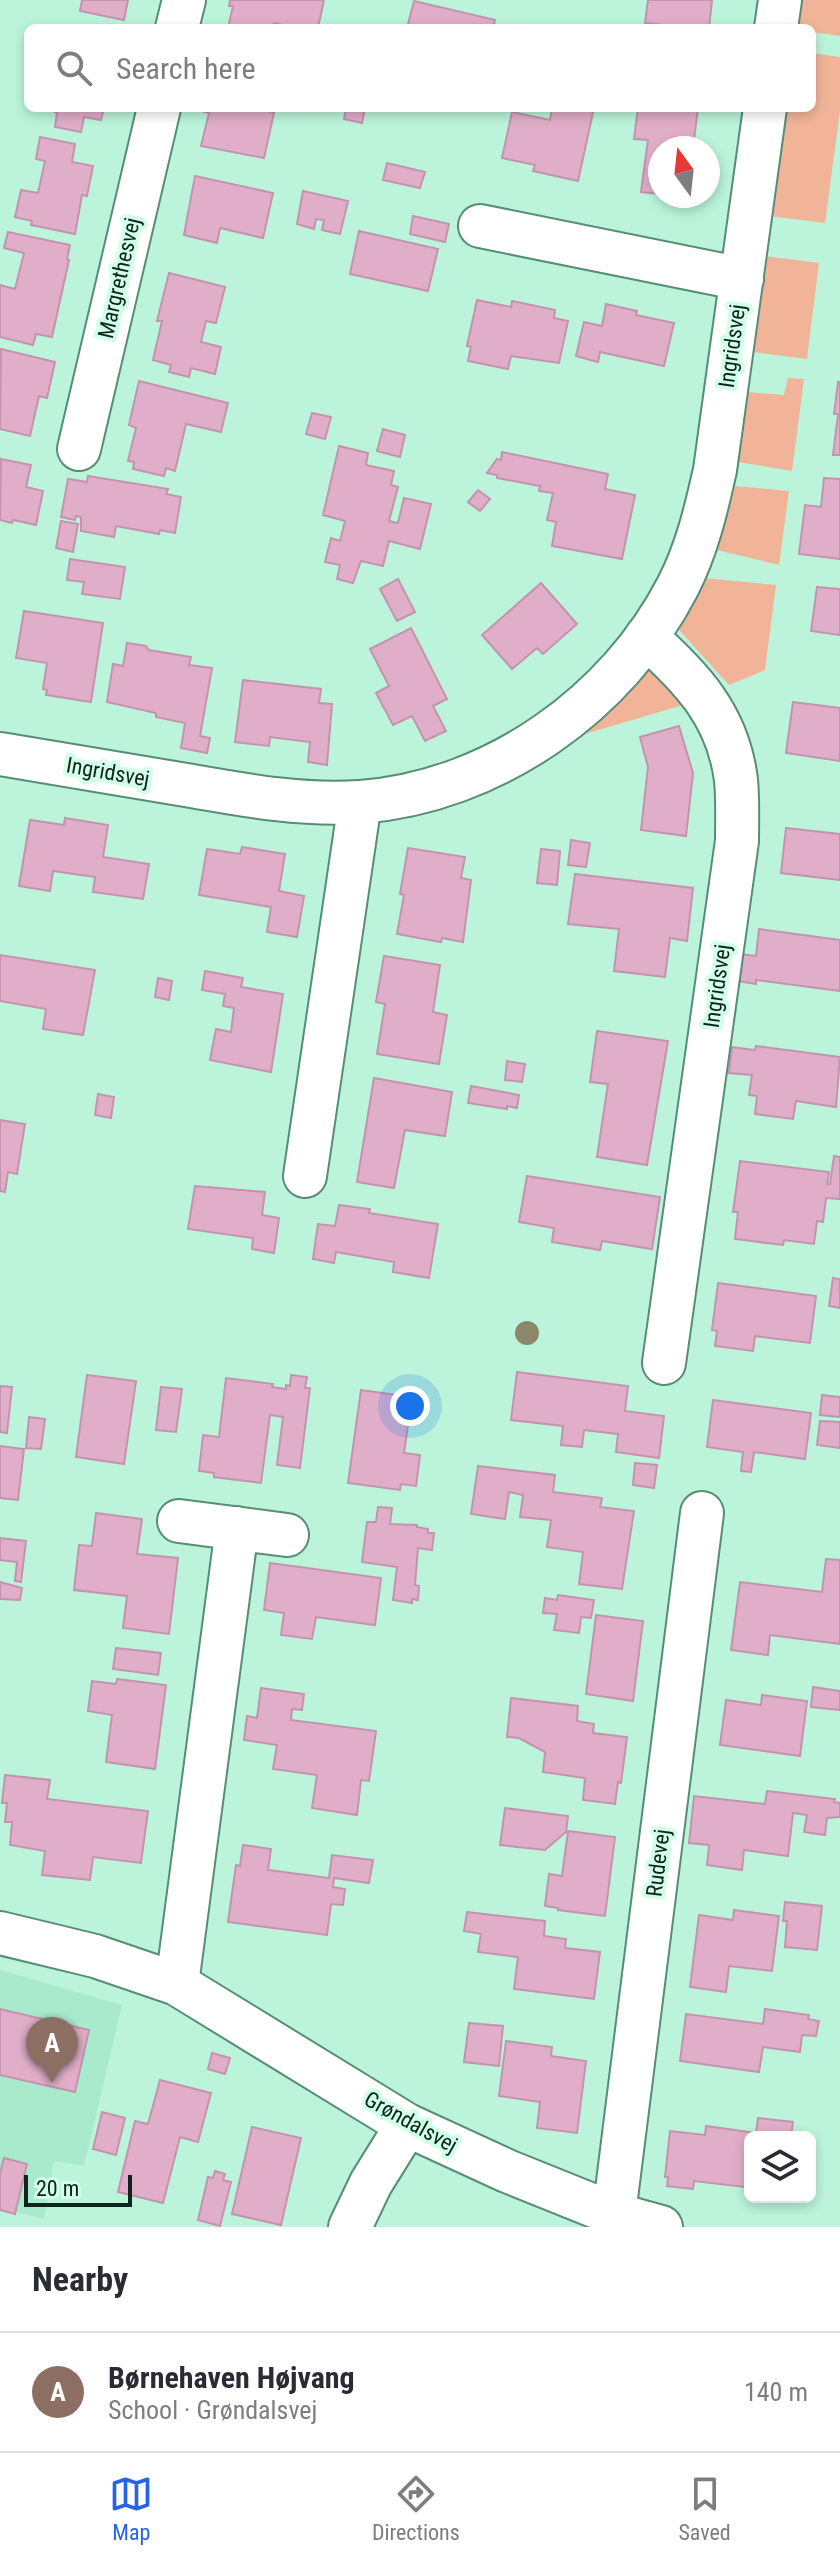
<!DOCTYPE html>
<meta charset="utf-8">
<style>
body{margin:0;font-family:"Roboto Condensed",sans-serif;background:#f2f2f3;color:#2b2b33}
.controls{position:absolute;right:24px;bottom:24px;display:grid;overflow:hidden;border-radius:12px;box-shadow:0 4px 12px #0003}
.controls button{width:72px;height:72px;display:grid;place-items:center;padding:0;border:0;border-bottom:2px solid #e1e1e2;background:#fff;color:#2b2b33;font:40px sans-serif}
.compass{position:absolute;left:648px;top:136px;width:72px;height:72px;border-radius:50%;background:#fff;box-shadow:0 4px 12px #0003;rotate:345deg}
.scale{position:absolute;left:24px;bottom:20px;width:108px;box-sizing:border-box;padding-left:8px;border:4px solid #0e241b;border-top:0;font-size:22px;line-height:28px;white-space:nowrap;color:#0e241b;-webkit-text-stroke:6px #d1ffea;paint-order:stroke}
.you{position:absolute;left:410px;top:1406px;width:28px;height:28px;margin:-20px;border:6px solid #fff;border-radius:50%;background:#1a73e8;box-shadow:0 0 0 12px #1a73e833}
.badge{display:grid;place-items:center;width:52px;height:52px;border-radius:50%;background:#2563eb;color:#fff;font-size:26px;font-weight:700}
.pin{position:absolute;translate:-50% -66px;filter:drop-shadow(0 2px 4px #0008)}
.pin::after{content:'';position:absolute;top:42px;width:28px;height:24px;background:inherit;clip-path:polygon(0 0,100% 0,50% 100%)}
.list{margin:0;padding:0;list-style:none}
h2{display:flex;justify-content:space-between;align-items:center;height:104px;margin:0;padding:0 32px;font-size:34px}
h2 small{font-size:26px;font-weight:400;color:#7c7c81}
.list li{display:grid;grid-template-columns:52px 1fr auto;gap:24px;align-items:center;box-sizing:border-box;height:120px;padding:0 32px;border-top:2px solid #e1e1e2}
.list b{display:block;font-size:30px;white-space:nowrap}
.list p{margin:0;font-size:26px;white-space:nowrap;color:#7c7c81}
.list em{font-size:26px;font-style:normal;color:#7c7c81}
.icon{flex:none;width:44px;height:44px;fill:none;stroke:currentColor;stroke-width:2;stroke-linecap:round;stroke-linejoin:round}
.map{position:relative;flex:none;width:840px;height:2227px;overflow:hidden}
.search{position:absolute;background:#fff;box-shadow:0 4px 12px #0003;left:24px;right:24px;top:24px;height:88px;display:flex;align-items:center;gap:20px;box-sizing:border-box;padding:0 28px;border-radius:12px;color:#7c7c81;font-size:30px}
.sheet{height:224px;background:#fff}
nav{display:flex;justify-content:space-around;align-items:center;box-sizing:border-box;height:112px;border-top:2px solid #e1e1e2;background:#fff;font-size:22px;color:#7c7c81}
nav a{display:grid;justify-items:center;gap:4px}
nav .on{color:#2563eb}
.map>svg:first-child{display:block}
.built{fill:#a9eacd}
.green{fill:#f2b498}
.building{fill:#e0aec8;stroke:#c493ad;stroke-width:2}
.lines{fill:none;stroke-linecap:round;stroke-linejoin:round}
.minor-casing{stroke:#578d76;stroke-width:46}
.minor{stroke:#fff;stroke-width:42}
.tree{fill:#8c876b}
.labels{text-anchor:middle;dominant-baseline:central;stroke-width:8;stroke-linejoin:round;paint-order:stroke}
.street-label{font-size:22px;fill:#0e241b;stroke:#d1ffea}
</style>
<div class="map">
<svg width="840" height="2227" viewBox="0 0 840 2227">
<rect width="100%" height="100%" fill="#bbf4db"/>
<!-- built -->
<path class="built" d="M0 1970 122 2005 84 2166 54 2161 44 2219 0 2208Z"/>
<!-- green -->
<path class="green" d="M797 0H840V36L812 32V28H794Z
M812 53 840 57V111L825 223 769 216 783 108H812Z
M764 256 819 263 807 359 752 352Z
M788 378 804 379 792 471 738 462 747 392 784 395Z
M735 486 789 491 779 565 717 550Z
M703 578 776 585 765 670 729 685 680 631 679 620Z
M657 669 697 701 571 738 641 674Z"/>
<!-- building -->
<path class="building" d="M82 0H128L124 20 80 11Z
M230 0H324L318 28H295L274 23 273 28H228L233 6H229Z
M648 0H712L709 28H663L664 25 645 23Z
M414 1 495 20 493 28H407Z
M56 108H104L101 120 84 117 81 132 55 127 57 112H55Z
M201 108H257L274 113 264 158 201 146 209 113 201 111Z
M346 108H365L362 123 344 119Z
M552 108H594L578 181 533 171 535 165 502 158 512 112 550 120Z
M638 108H698L693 148H660V194L641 192 648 140 634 139Z
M40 137 75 144 72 162 93 166 87 196 82 195 75 234 31 225 32 221 15 217 21 190 38 193 45 161 36 159Z
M387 163 425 172 420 188 383 180Z
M195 176 273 193 263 238 220 228 217 243 184 235Z
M303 191 348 201 340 234 322 230 324 220 316 219 314 229 297 224Z
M413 216 449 224 445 242 410 234Z
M359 231 438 249 428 291 350 274Z
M8 232 70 245 67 259 69 260 52 337 36 334 33 345 0 337V285L15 289 24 253 4 248Z
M169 273 225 287 216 323 206 321 201 342 221 347 215 374 191 368 189 377 169 372 171 365 153 360 162 321H157Z
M477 300 511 307 512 301 555 310 554 318 568 321 559 363 511 356 508 369 468 361 471 347 467 346Z
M606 304 637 311 636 315 674 323 664 366 600 352 598 362 576 356 584 322 602 326Z
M1 349 55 362 47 398 39 396 30 436 0 429Z
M139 381 228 403 221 432 186 424 175 471 166 468 164 476 133 469 134 462 128 461 136 428 129 425Z
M838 382H840V455H833L838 414H834Z
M312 413 331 417 325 439 306 434Z
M383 429 405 435 400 457 377 451Z
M339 446 368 453 366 465 394 471 391 485 398 487 389 521 398 523 404 498 431 504 420 549 389 541 383 566 361 561 353 583 337 579 340 565 325 562 331 538 340 541 345 521 323 515Z
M502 452 608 474 605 489 635 495 622 559 552 546 556 522 547 520 553 493 539 491 540 486 497 478V475L487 473 497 459 501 460Z
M1 459 31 465 26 487 43 491 36 525 13 520 12 523 0 520Z
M88 476 168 489 166 494 181 497 175 533 160 530 159 534 116 526 114 537 81 531V517L76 516 75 520 61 517 68 479 87 482Z
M824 478 840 479V559L799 554 805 505 821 507Z
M478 490 490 499 480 511 468 502Z
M61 521 78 524 73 552 56 548Z
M70 559 125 567 120 599 82 594 84 582 67 580Z
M398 579 415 612 397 621 380 589Z
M541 583 577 624 543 654 537 648 512 669 482 635Z
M817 587 840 589V635L811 631Z
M24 611 103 623 91 702 46 695 47 690 43 689 47 663 16 658Z
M411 628 447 699 433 706 446 731 425 741 412 716 393 725 376 693 389 686 370 649Z
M127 643 146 646 149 650 191 657 189 665 212 668 200 736 210 738 207 753 181 748 185 723 156 717V713L107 702 113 664 123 666Z
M243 680 321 689 319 703 332 704 327 765 308 762 310 742 270 737 269 746 235 742Z
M793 702 840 708V761L786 753Z
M679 726 693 773 686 836 641 830 648 767 640 737Z
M65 818 108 825 103 857 149 864 143 899 93 892 95 877 53 871 50 891 19 886 30 820 64 825Z
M786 828 840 834V880L781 873Z
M571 840 590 843 586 867 568 865Z
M242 847 285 854 279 891 304 896 297 937 267 932 271 907 199 895 207 849 240 854Z
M408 848 465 857 461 878 471 880 463 942 442 938 441 942 397 934 404 895 400 894Z
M541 849 560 851 557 885 537 883Z
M575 874 693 888 687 941 670 938 665 977 614 971 619 929 568 924Z
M759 929 840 940V991L756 980V984L737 981 741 954 756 956Z
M0 955 95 970 83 1035 43 1029 46 1009 0 1001Z
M384 956 440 965 433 1012 447 1015 439 1064 377 1054 385 1004 376 1002Z
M205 971 243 978 241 987 283 994 271 1072 210 1060 216 1029 231 1032 234 1008 223 1006 225 994 202 990Z
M158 978 172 981 169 1000 155 997Z
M597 1031 668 1041 647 1165 597 1157 608 1084 590 1082Z
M756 1046 840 1057 836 1107 796 1101 793 1119 755 1114 757 1096 749 1095 752 1075 729 1073 732 1047 755 1050Z
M507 1061 525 1064 522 1082 505 1080Z
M374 1078 452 1092 445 1136 405 1130 394 1188 357 1182Z
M471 1086 519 1095 517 1108 507 1106V1109L468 1103Z
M98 1094 114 1097 111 1118 95 1115Z
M0 1120 25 1124 17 1174 8 1172 5 1192 0 1191Z
M834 1156 840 1157V1199L826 1198 823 1222 817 1221 814 1244 784 1240 783 1245 735 1239 738 1212H733L740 1161 829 1172 827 1184H830Z
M527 1176 660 1197 652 1249 602 1241 600 1250 552 1242 554 1228 519 1222Z
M195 1186 265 1192 262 1215 279 1218 274 1253 252 1249 253 1238 188 1229Z
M339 1205 370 1209 369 1213 438 1224 429 1278 393 1272 394 1262 336 1252 334 1263 313 1259 318 1224 335 1226Z
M833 1278 840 1279V1308L829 1306Z
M718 1283 816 1296 810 1343 755 1336 753 1351 715 1346 717 1331 712 1330Z
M517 1372 628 1386 625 1411 664 1416 659 1458 616 1452 618 1434 584 1430 582 1447 561 1445 563 1426 511 1420Z
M87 1375 136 1381 124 1464 76 1457Z
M291 1375 307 1377 305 1388H310L300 1468 277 1465 283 1417 270 1415 261 1483 214 1477V1473L199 1471 203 1435 219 1437 226 1378 273 1384 272 1387 286 1389V1385L290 1386Z
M0 1386 12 1387 7 1433 0 1432Z
M161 1387 182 1389 176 1432 156 1430Z
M361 1390 412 1397 404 1453 420 1455 416 1486 401 1484 400 1490 348 1483Z
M822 1395 840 1397V1417L820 1415Z
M713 1400 811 1413 805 1459 754 1452 751 1472 741 1471 743 1452 707 1447Z
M29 1417 45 1419 41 1449 26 1448Z
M820 1421 840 1422V1448L817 1445Z
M0 1446 24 1449 18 1500 0 1498Z
M635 1463 657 1465 654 1488 633 1485Z
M478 1466 555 1475 553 1492 602 1498 600 1507 634 1511 622 1589 579 1584 583 1552 547 1547 551 1520 520 1517 523 1495 509 1492 505 1519 471 1514Z
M378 1507 392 1508 390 1524 417 1525V1527L428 1529V1533H434L432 1550 418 1548 415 1585 419 1586 418 1600 412 1599V1603L393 1600 397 1567 362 1562 367 1522H376Z
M96 1513 142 1519 137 1554 178 1558 169 1634 123 1628 127 1596 74 1590 79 1545 92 1546Z
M0 1538 26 1541 21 1582 15 1581 17 1562 0 1560Z
M826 1559 840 1560V1644L770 1635 768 1655 731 1650 740 1582 822 1592Z
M270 1563 381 1578 375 1625 316 1617 312 1639 281 1635 284 1613 264 1610Z
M0 1582 22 1588 20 1600 0 1599Z
M558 1595 594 1600 591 1618 581 1617 579 1633 554 1630 557 1614 543 1613 545 1598 557 1600Z
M596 1615 643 1621 633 1701 586 1694Z
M116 1648 161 1653 158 1675 113 1669Z
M117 1679 166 1685 155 1769 106 1762 112 1715 88 1711 92 1681 116 1684Z
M813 1687 840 1691V1710L811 1707Z
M261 1688 304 1694 302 1710 292 1709 291 1720 376 1731 369 1781 361 1780 357 1815 312 1808 317 1775 273 1769 277 1745 244 1740 247 1716 257 1718Z
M762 1695 807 1701 800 1756 720 1745 726 1700 761 1705Z
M511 1698 578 1706 577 1721 594 1724 593 1733 627 1737 621 1783 618 1782 615 1804 583 1800 585 1778 543 1772 545 1752 519 1738 507 1737Z
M5 1775 50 1780 47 1799 148 1811 141 1863 93 1857 90 1880 42 1875 45 1851 10 1845 12 1822H5L7 1803H2Z
M767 1791 835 1799 834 1802 840 1803V1817L827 1818 825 1835 804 1832 807 1815 793 1813 788 1856 744 1850 742 1870 707 1865 709 1845 689 1843 694 1796 765 1804Z
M505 1808 568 1816 566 1832 545 1850 500 1845Z
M568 1831 615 1837 605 1916 558 1910V1908L545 1906 549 1874 562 1876Z
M243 1845 271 1849 268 1870 329 1878 332 1855 373 1860 369 1883 334 1878 333 1887 345 1889 343 1905 331 1904 327 1935 228 1922 236 1865 240 1866Z
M785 1902 822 1906 817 1950 785 1947 787 1921H783Z
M734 1910 779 1916 772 1971 729 1966 726 1992 690 1987 699 1915 733 1920Z
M467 1912 545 1921 544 1936 566 1939 565 1948 600 1952 594 1999 514 1989 518 1957 478 1952 481 1934 464 1931Z
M0 2009 89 2030 75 2092 0 2075Z
M765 2009 809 2015 808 2019 819 2021 816 2036 802 2035 800 2052 763 2047 759 2072 680 2061 686 2014 763 2024Z
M469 2023 503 2026 499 2066 464 2062Z
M506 2041 552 2047 551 2056 586 2061 577 2133 537 2128 540 2102 499 2096Z
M212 2053 230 2058 225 2074 208 2069Z
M160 2080 211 2093 198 2142 180 2137 163 2203 118 2192 135 2121 148 2124Z
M102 2112 125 2118 116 2155 93 2149Z
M758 2118 793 2122 791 2137H750L745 2187 694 2181 693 2189 667 2186 668 2177H665L670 2131 705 2135 706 2126 756 2133Z
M252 2127 301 2138 281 2225 232 2214Z
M4 2158 27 2164 15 2214 0 2210V2173Z
M215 2171 225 2174 223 2180 231 2182 220 2226 198 2220 208 2177 213 2178Z"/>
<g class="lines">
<defs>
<path id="minor" d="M177 28 184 0
M776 28 780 0
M480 226 742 279
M79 449 159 108
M646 637C692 678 728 716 736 780 738 800 737 821 737 841L664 1363
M0 754C62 764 124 775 186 785 243 795 302 806 360 802 494 792 618 703 678 586 697 549 706 510 715 470L765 108
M305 1176 360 802
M179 1521 287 1535
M0 1933 95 1956 177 1984 407 2125 507 2171 614 2214 661 2227
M177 1984 237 1528
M614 2214 702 1513
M350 2227 371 2183 407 2125"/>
</defs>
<!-- minor casing -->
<use href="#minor" class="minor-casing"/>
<!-- minor -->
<use href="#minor" class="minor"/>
</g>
<!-- trees -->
<circle class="tree" cx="527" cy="1333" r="12"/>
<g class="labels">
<!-- street labels -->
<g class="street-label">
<text transform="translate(119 278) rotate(-77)">Margrethesvej</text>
<text transform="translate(732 346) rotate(-82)">Ingridsvej</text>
<text transform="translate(108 772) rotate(10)">Ingridsvej</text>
<text transform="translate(717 986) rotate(-82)">Ingridsvej</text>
<text transform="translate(658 1863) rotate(-83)">Rudevej</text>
<text transform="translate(411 2122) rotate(29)">Grøndalsvej</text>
</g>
</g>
</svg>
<div class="controls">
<button><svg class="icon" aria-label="layers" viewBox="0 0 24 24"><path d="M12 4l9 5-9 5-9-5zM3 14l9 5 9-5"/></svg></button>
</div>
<svg class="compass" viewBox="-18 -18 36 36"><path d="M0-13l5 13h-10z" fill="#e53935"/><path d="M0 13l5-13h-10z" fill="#7c7c81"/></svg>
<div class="scale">20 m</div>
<div class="you"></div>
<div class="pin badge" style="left:52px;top:2083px;background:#8d6e63">A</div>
<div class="search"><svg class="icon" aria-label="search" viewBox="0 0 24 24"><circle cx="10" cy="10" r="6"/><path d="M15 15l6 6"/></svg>Search here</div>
</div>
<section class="sheet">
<h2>Nearby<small></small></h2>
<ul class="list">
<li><span class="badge" style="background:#8d6e63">A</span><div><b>Børnehaven Højvang</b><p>School · Grøndalsvej</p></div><em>140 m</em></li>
</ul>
</section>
<nav>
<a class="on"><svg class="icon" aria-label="map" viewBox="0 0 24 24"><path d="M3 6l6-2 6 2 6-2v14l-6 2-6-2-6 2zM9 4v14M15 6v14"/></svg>Map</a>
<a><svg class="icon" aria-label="directions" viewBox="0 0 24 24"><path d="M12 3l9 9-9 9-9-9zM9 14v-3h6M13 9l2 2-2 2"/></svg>Directions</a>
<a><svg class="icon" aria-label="saved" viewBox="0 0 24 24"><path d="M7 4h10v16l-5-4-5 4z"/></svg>Saved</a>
</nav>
